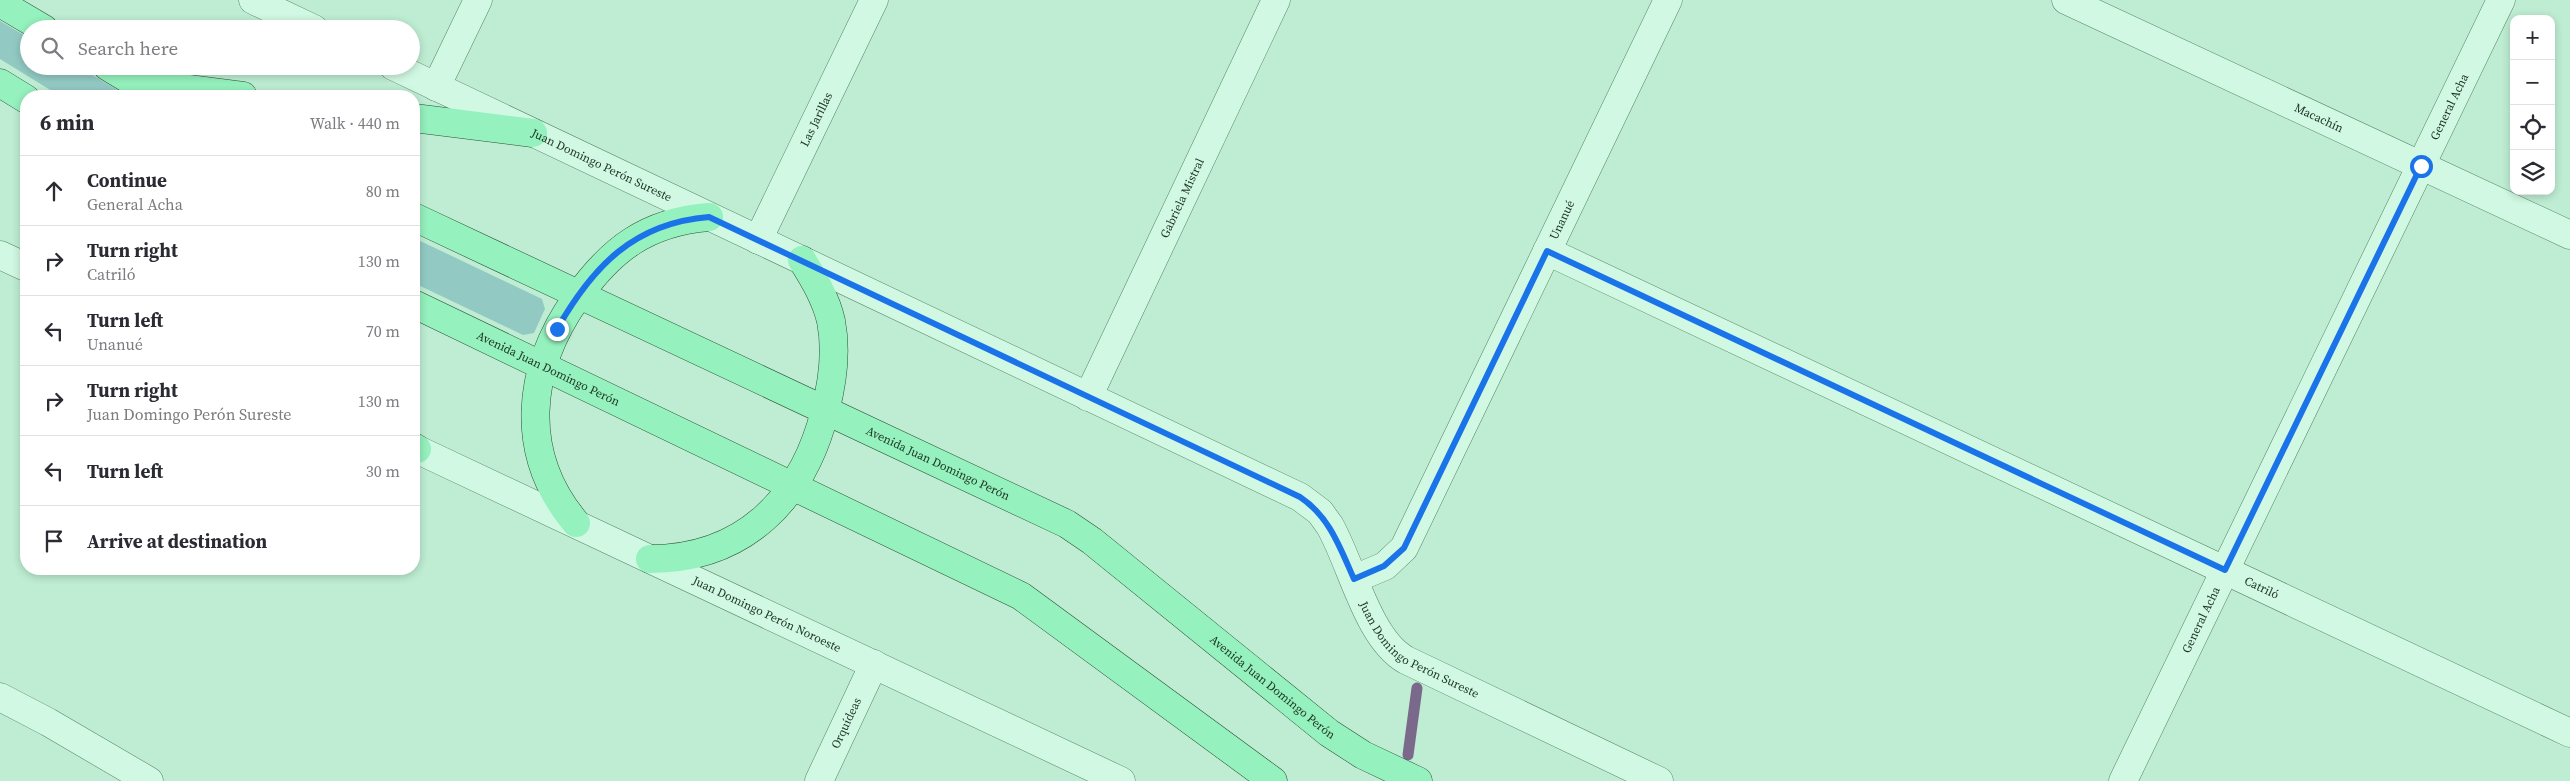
<!DOCTYPE html>
<meta charset="utf-8">
<style>
body{margin:0;font-family:"Source Serif 4",serif;background:#f2f2f3;color:#2b2b33}
.controls{position:absolute;right:15px;top:15px;display:grid;overflow:hidden;border-radius:10px;box-shadow:0 2px 8px #0003}
.controls button{width:45px;height:45px;display:grid;place-items:center;padding:0;border:0;border-bottom:1px solid #e1e1e2;background:#fff;color:#2b2b33;font:25px sans-serif}
.stop{position:absolute;width:15px;height:15px;margin:-11px;border:4px solid #1a73e8;border-radius:50%;background:#fff}
.stop.end{background:#1a73e8;border-color:#fff;box-shadow:0 1px 5px #0008}
.list{margin:0;padding:0;list-style:none}
h2{display:flex;justify-content:space-between;align-items:center;height:65px;margin:0;padding:0 20px;font-size:21px}
h2 small{font-size:16px;font-weight:400;color:#7c7c81}
.list li{display:grid;grid-template-columns:32px 1fr auto;gap:15px;align-items:center;box-sizing:border-box;height:70px;padding:0 20px;border-top:1px solid #e1e1e2}
.list b{display:block;font-size:19px;white-space:nowrap}
.list p{margin:0;font-size:16px;white-space:nowrap;color:#7c7c81}
.list em{font-size:16px;font-style:normal;color:#7c7c81}
.icon{flex:none;width:28px;height:28px;fill:none;stroke:currentColor;stroke-width:2;stroke-linecap:round;stroke-linejoin:round}
.map{position:relative;flex:none;width:2570px;height:781px;overflow:hidden}
.search{position:absolute;background:#fff;box-shadow:0 2px 8px #0003;left:20px;top:20px;width:400px;height:55px;display:flex;align-items:center;gap:12px;box-sizing:border-box;padding:0 18px;border-radius:28px;color:#7c7c81;font-size:19px}
.panel{position:absolute;background:#fff;box-shadow:0 2px 8px #0003;left:20px;top:90px;width:400px;height:485px;border-radius:20px}
.map>svg:first-child{display:block}
.green{fill:#92cac3}
.lines{fill:none;stroke-linecap:round;stroke-linejoin:round}
.stream{stroke:#7a698b;stroke-width:11}
.minor-casing{stroke:#578564;stroke-width:29}
.major-casing{stroke:#2c5234;stroke-width:29}
.minor{stroke:#d1f8e3;stroke-width:28}
.major{stroke:#95f1bd;stroke-width:28}
.route{stroke:#1a73e8;stroke-width:6}
.labels{text-anchor:middle;dominant-baseline:central;stroke-width:5;stroke-linejoin:round;paint-order:stroke}
.street-label{font-size:12px;fill:#1c3421;stroke:#cdf4df}
</style>
<div class="map">
<svg width="2570" height="781" viewBox="0 0 2570 781">
<rect width="100%" height="100%" fill="#beedd3"/>
<!-- green -->
<path class="green" d="M0 21 29 38V66H77L128 96H60L0 59Z
M414 238 542 299 545 309 534 333 523 335 414 283Z"/>
<g class="lines">
<!-- stream -->
<path class="stream" d="M1408 755 1417 688"/>
<defs>
<g id="minor">
<path d="M253 0 314 29"/>
<path id="s1" d="M2066 0 2570 235"/>
<path id="s2" d="M393 66 1300 497 1320 512 1330 526C1352 565 1368 639 1406 660L1659 781"/>
<path d="M436 87 478 0"/>
<path id="s3" d="M758 240 874 0"/>
<path id="s4" d="M1547 251 2570 733"/>
<path d="M0 255 26 267"/>
<path id="s5" d="M1088 397 1276 0"/>
<path id="s6" d="M414 448 1121 781"/>
<path id="s7" d="M1354 579 1385 566 1404 548 1668 0"/>
<path d="M0 697 48 722 149 781"/>
<path id="s8" d="M819 781 874 664"/>
<path id="s9" d="M2123 781 2501 0"/>
</g>
<g id="major">
<path d="M0 3 44 29"/>
<path d="M107 66 150 92"/>
<path d="M134 82 243 96"/>
<path d="M0 83 26 99"/>
<path d="M414 118 533 133"/>
<path id="s10" d="M414 217 1067 524 1092 541 1329 733 1363 755 1418 781"/>
<path id="s11" d="M414 304 1021 596 1273 781"/>
<path d="M414 447 417 449"/>
<path d="M576 523C518 454 526 370 576 299 611 249 647 222 709 217"/>
<path d="M650 559C744 559 803 499 825 411 833 381 837 352 831 321 826 299 814 279 802 260"/>
</g>
</defs>
<!-- minor casing -->
<use href="#minor" class="minor-casing"/>
<!-- major casing -->
<use href="#major" class="major-casing"/>
<!-- minor -->
<use href="#minor" class="minor"/>
<!-- major -->
<use href="#major" class="major"/>
</g>
<g class="lines">
<!-- route -->
<path class="route" d="M557 329C593 266 634 223 709 217L1300 497C1330 517 1340 548 1354 579L1384 566 1404 548 1547 251 2225 570 2421 166"/>
</g>
<g class="labels">
<!-- street labels -->
<g class="street-label">
<text stroke="none"><textPath href="#s9" startOffset="749">General Acha</textPath></text>
<text stroke="none"><textPath href="#s1" startOffset="279">Macachín</textPath></text>
<text stroke="none"><textPath href="#s3" startOffset="134">Las Jarillas</textPath></text>
<text stroke="none"><textPath href="#s2" startOffset="231">Juan Domingo Perón Sureste</textPath></text>
<text stroke="none"><textPath href="#s5" startOffset="220">Gabriela Mistral</textPath></text>
<text stroke="none"><textPath href="#s7" startOffset="424">Unanué</textPath></text>
<text stroke="none"><textPath href="#s11" startOffset="149">Avenida Juan Domingo Perón</textPath></text>
<text stroke="none"><textPath href="#s10" startOffset="579">Avenida Juan Domingo Perón</textPath></text>
<text stroke="none"><textPath href="#s4" startOffset="790">Catriló</textPath></text>
<text stroke="none"><textPath href="#s6" startOffset="390">Juan Domingo Perón Noroeste</textPath></text>
<text stroke="none"><textPath href="#s9" startOffset="179">General Acha</textPath></text>
<text stroke="none"><textPath href="#s2" startOffset="1206">Juan Domingo Perón Sureste</textPath></text>
<text stroke="none"><textPath href="#s10" startOffset="984">Avenida Juan Domingo Perón</textPath></text>
<text stroke="none"><textPath href="#s8" startOffset="64">Orquídeas</textPath></text>
</g>
</g>
</svg>
<div class="controls">
<button>+</button>
<button>−</button>
<button><svg class="icon" aria-label="locate" viewBox="0 0 24 24"><circle cx="12" cy="12" r="6"/><path d="M12 2v4M12 18v4M2 12h4M18 12h4"/></svg></button>
<button><svg class="icon" aria-label="layers" viewBox="0 0 24 24"><path d="M12 4l9 5-9 5-9-5zM3 14l9 5 9-5"/></svg></button>
</div>
<div class="stop" style="left:2421px;top:166px"></div>
<div class="stop end" style="left:557px;top:329px"></div>
<div class="search"><svg class="icon" aria-label="search" viewBox="0 0 24 24"><circle cx="10" cy="10" r="6"/><path d="M15 15l6 6"/></svg>Search here</div>
<section class="panel">
<h2>6 min<small>Walk · 440 m</small></h2>
<ul class="list">
<li><svg class="icon" aria-label="ahead" viewBox="0 0 24 24"><path d="M12 20V5M6 11l6-6 6 6"/></svg><div><b>Continue</b><p>General Acha</p></div><em>80 m</em></li>
<li><svg class="icon" aria-label="right" viewBox="0 0 24 24"><path d="M7 20v-9h11M14 6l5 5-5 5"/></svg><div><b>Turn right</b><p>Catriló</p></div><em>130 m</em></li>
<li><svg class="icon" aria-label="left" viewBox="0 0 24 24"><path d="M17 20v-9H6M10 6l-5 5 5 5"/></svg><div><b>Turn left</b><p>Unanué</p></div><em>70 m</em></li>
<li><svg class="icon" aria-label="right" viewBox="0 0 24 24"><path d="M7 20v-9h11M14 6l5 5-5 5"/></svg><div><b>Turn right</b><p>Juan Domingo Perón Sureste</p></div><em>130 m</em></li>
<li><svg class="icon" aria-label="left" viewBox="0 0 24 24"><path d="M17 20v-9H6M10 6l-5 5 5 5"/></svg><div><b>Turn left</b></div><em>30 m</em></li>
<li><svg class="icon" aria-label="arrive" viewBox="0 0 24 24"><path d="M6 21V4h12l-3 4 3 4H6"/></svg><div><b>Arrive at destination</b></div></li>
</ul>
</section>
</div>
